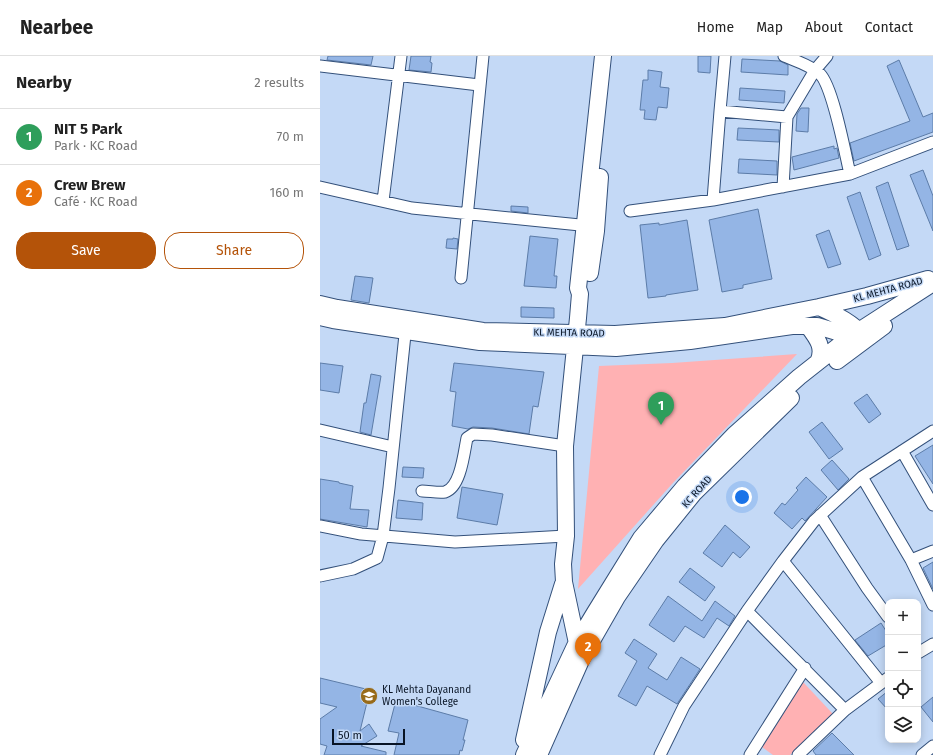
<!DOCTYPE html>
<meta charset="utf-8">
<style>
body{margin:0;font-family:"Fira Sans",sans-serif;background:#f2f2f2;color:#222}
.controls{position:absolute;right:12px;bottom:12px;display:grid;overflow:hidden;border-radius:8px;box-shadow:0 2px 10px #0003}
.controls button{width:36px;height:36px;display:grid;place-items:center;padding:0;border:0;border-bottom:1px solid #e0e0e0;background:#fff;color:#222;font:20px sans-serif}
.scale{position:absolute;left:12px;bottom:10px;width:73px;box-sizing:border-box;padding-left:4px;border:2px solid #081425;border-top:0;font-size:11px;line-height:14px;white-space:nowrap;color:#081425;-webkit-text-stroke:3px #c4d9f6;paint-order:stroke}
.you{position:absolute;left:422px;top:441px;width:14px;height:14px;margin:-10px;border:3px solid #fff;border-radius:50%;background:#1a73e8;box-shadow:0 0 0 6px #1a73e833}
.badge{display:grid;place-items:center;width:26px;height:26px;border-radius:50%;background:#b45309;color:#fff;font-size:13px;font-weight:700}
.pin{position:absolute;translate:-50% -33px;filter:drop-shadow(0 1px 2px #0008)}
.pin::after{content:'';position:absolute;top:21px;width:14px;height:12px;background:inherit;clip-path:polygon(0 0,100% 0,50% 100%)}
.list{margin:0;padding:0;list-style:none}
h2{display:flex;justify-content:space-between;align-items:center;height:52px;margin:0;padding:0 16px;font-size:17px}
h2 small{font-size:13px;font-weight:400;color:#767676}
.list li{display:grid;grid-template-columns:26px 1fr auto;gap:12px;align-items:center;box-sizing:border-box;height:56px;padding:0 16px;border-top:1px solid #e0e0e0}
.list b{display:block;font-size:15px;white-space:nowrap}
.list p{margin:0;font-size:13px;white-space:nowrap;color:#767676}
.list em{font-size:13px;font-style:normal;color:#767676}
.actions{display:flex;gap:8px;padding:12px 16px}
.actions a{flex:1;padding:9px 0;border:1px solid #b45309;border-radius:16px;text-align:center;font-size:14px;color:#b45309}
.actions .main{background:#b45309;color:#fff}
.icon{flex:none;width:22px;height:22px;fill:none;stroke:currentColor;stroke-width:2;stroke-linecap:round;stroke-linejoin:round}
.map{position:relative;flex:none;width:613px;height:699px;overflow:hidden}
header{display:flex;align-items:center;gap:24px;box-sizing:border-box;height:56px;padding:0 20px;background:#fff;border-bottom:1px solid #e0e0e0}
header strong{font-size:19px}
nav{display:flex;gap:22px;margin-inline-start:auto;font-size:14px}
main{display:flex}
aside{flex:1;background:#fff}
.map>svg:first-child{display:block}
.green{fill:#ffb1b3}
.building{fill:#94b5e5;stroke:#5c7ca8}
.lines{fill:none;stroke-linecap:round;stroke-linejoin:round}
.street-casing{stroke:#33507a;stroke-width:13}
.secondary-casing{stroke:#33507a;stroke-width:18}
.street{stroke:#fff;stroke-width:11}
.secondary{stroke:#fff;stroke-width:16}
.labels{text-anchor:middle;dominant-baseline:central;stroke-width:3;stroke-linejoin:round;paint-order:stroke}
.street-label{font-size:10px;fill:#081425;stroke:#c4d9f6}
.poi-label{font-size:10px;fill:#081425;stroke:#c4d9f6;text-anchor:start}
</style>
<header>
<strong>Nearbee</strong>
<nav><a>Home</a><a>Map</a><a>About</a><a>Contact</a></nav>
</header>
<main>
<aside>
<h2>Nearby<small>2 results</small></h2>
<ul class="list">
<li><span class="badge" style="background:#2e9e5b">1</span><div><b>NIT 5 Park</b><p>Park · KC Road</p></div><em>70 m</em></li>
<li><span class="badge" style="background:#e8710a">2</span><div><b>Crew Brew</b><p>Café · KC Road</p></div><em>160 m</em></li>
</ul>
<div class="actions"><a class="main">Save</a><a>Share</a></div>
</aside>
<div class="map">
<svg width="613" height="699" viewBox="0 0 613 699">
<rect width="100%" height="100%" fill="#c4d9f6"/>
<!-- green -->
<path class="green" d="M477 298 352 428 258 533 279 310 352 307Z
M483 626 513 658 470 699H453L442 691Z"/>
<!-- building -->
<path class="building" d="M8 0H53L51 9 7 4Z
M91 0H111L110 6 112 7 111 16 89 14Z
M378 0H391L390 17 378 16Z
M422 3 460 5 468 9V19L421 16Z
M579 4 603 61 613 57V76L534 105 530 87 590 65 567 10Z
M328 14 342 16 340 31 349 32 347 52 338 51 336 64 324 63 325 54H320L323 24H328Z
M420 32 465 35 464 47 419 44Z
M481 52H489L488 76 476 75 477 58Z
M418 72 459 74V86L417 84Z
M514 90V93L517 92 519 102 474 114 472 101Z
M419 103 457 105V119L418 117Z
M603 114 613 140V175L590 119Z
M568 126 589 190 577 194 556 131Z
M540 136 561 199 549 204 527 141Z
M191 150 208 151V157L191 155Z
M438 153 452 223 423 229V232L402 236 389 164Z
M367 164 378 234 346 239V240L328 242 320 169 339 167V169Z
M509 174 521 208 508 212 496 179Z
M210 180 238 183 234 220H237L236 232 204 230Z
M133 182 138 183 137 193 126 192 127 183H133Z
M35 220 53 222 49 247 31 244Z
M201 251 234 252V262L201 261Z
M0 307 23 310 19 337 0 334Z
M134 307 224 316 218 351 213 350 209 378 172 372 153 371 148 373 132 370 136 336 130 335Z
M51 318 61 320 51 379 40 376 44 347H46Z
M547 338 561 358 549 367 534 347Z
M502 366 523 393 509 403 489 376Z
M613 389V428L595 400Z
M512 404 529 423 518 434 501 414Z
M83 411 104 412 103 422 82 421Z
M486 421 507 441 485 465 482 462 472 473 454 457 462 447 465 449 478 434 476 432Z
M0 423 19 426V427L33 430 30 453 49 454 47 471 0 463Z
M142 431 183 438 177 469 137 462Z
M78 444 103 447 102 464 76 462Z
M405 469 430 491 420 502 413 496 402 511 383 497Z
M613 506V533L603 512Z
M370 512 395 531 385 545 359 526Z
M348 540 382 565 395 545 415 560 409 570 397 562 384 582 365 570 354 586 329 569Z
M561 567 568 578V588L548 600 535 584Z
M314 583 337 598 328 612 347 624 361 601 380 613 357 648 327 630 316 650 298 640 317 605 305 597Z
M0 622 50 634 40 675 49 668 57 680 41 690 66 696V699H4L7 690 0 688V663L17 651 0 647Z
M568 635V654L558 643Z
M613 641V666L601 651Z
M76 644 148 664 143 684H145L142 695 140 694 139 699H74L79 677 68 675Z
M512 677 534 699H496L493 695Z"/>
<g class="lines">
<defs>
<path id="street" d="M464 0C476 5 490 9 500 18 513 31 525 97 530 118
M0 10 159 29
M400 55 467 61 495 14 507 0
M0 131 92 152 270 170
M463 131 467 61
M393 144 400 55 405 0
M63 145 81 0
M310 155 393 144 530 118 613 86
M141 222 163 0
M0 374 73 391
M582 395 613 449
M542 421 591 504 613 549
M102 435C109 435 118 437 125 436 141 431 144 396 147 382L153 378 172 379 245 390
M500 459 547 532 568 561
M0 470 41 478 135 486 246 480
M591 504 613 495
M463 505 561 627
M0 520 33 513 57 502 63 480 69 432 86 269
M427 555 525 654
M598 597 613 588
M340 699 364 650 427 555 463 505 494 465 542 421 613 375
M430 699 485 612
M478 699 525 654 568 622
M602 699 613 690"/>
<path id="secondary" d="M270 217 276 175 280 121
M0 248 17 252 163 275 295 278 405 270 499 251 547 240 608 223
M499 251C517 259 533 267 546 282
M0 261 13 264 160 286 296 292 370 285 472 270H497L524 278 535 289
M488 270C497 282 505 292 498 306
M517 305 564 270
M258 592 244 526 243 508 246 480 245 390 258 262 260 238 258 232 283 0
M204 684 228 576 243 528
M204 699 256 588 274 558 321 482 365 430 414 379 479 321 531 280 613 227
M219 699 262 602 297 541 336 484 374 437 471 342"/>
</defs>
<!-- street casing -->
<use href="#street" class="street-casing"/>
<!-- secondary casing -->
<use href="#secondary" class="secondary-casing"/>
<!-- street -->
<use href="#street" class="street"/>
<!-- secondary -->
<use href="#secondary" class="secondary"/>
</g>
<!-- icons -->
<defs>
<symbol id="school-disc" viewBox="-11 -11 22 22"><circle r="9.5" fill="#986b1a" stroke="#c4d9f6"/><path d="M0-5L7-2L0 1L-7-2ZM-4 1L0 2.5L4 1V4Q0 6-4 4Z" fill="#fff"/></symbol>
</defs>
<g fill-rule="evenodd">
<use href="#school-disc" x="39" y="630" width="20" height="20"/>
</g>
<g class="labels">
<!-- street labels -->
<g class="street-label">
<text transform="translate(568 234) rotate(-15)">KL MEHTA ROAD</text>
<text transform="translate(249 277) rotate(1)">KL MEHTA ROAD</text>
<text transform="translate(377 436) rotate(-48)">KC ROAD</text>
</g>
<!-- poi labels -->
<g class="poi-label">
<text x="62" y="634">KL Mehta Dayanand<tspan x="62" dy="12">Women's College</tspan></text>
</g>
</g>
</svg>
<div class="controls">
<button>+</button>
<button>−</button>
<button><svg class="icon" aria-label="locate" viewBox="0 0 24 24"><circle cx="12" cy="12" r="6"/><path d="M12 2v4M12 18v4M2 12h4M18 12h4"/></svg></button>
<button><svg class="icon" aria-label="layers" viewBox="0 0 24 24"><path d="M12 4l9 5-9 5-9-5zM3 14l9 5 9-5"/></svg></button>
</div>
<div class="scale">50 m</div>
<div class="you"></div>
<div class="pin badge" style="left:341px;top:369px;background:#2e9e5b">1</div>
<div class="pin badge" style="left:268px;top:610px;background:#e8710a">2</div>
</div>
</main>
